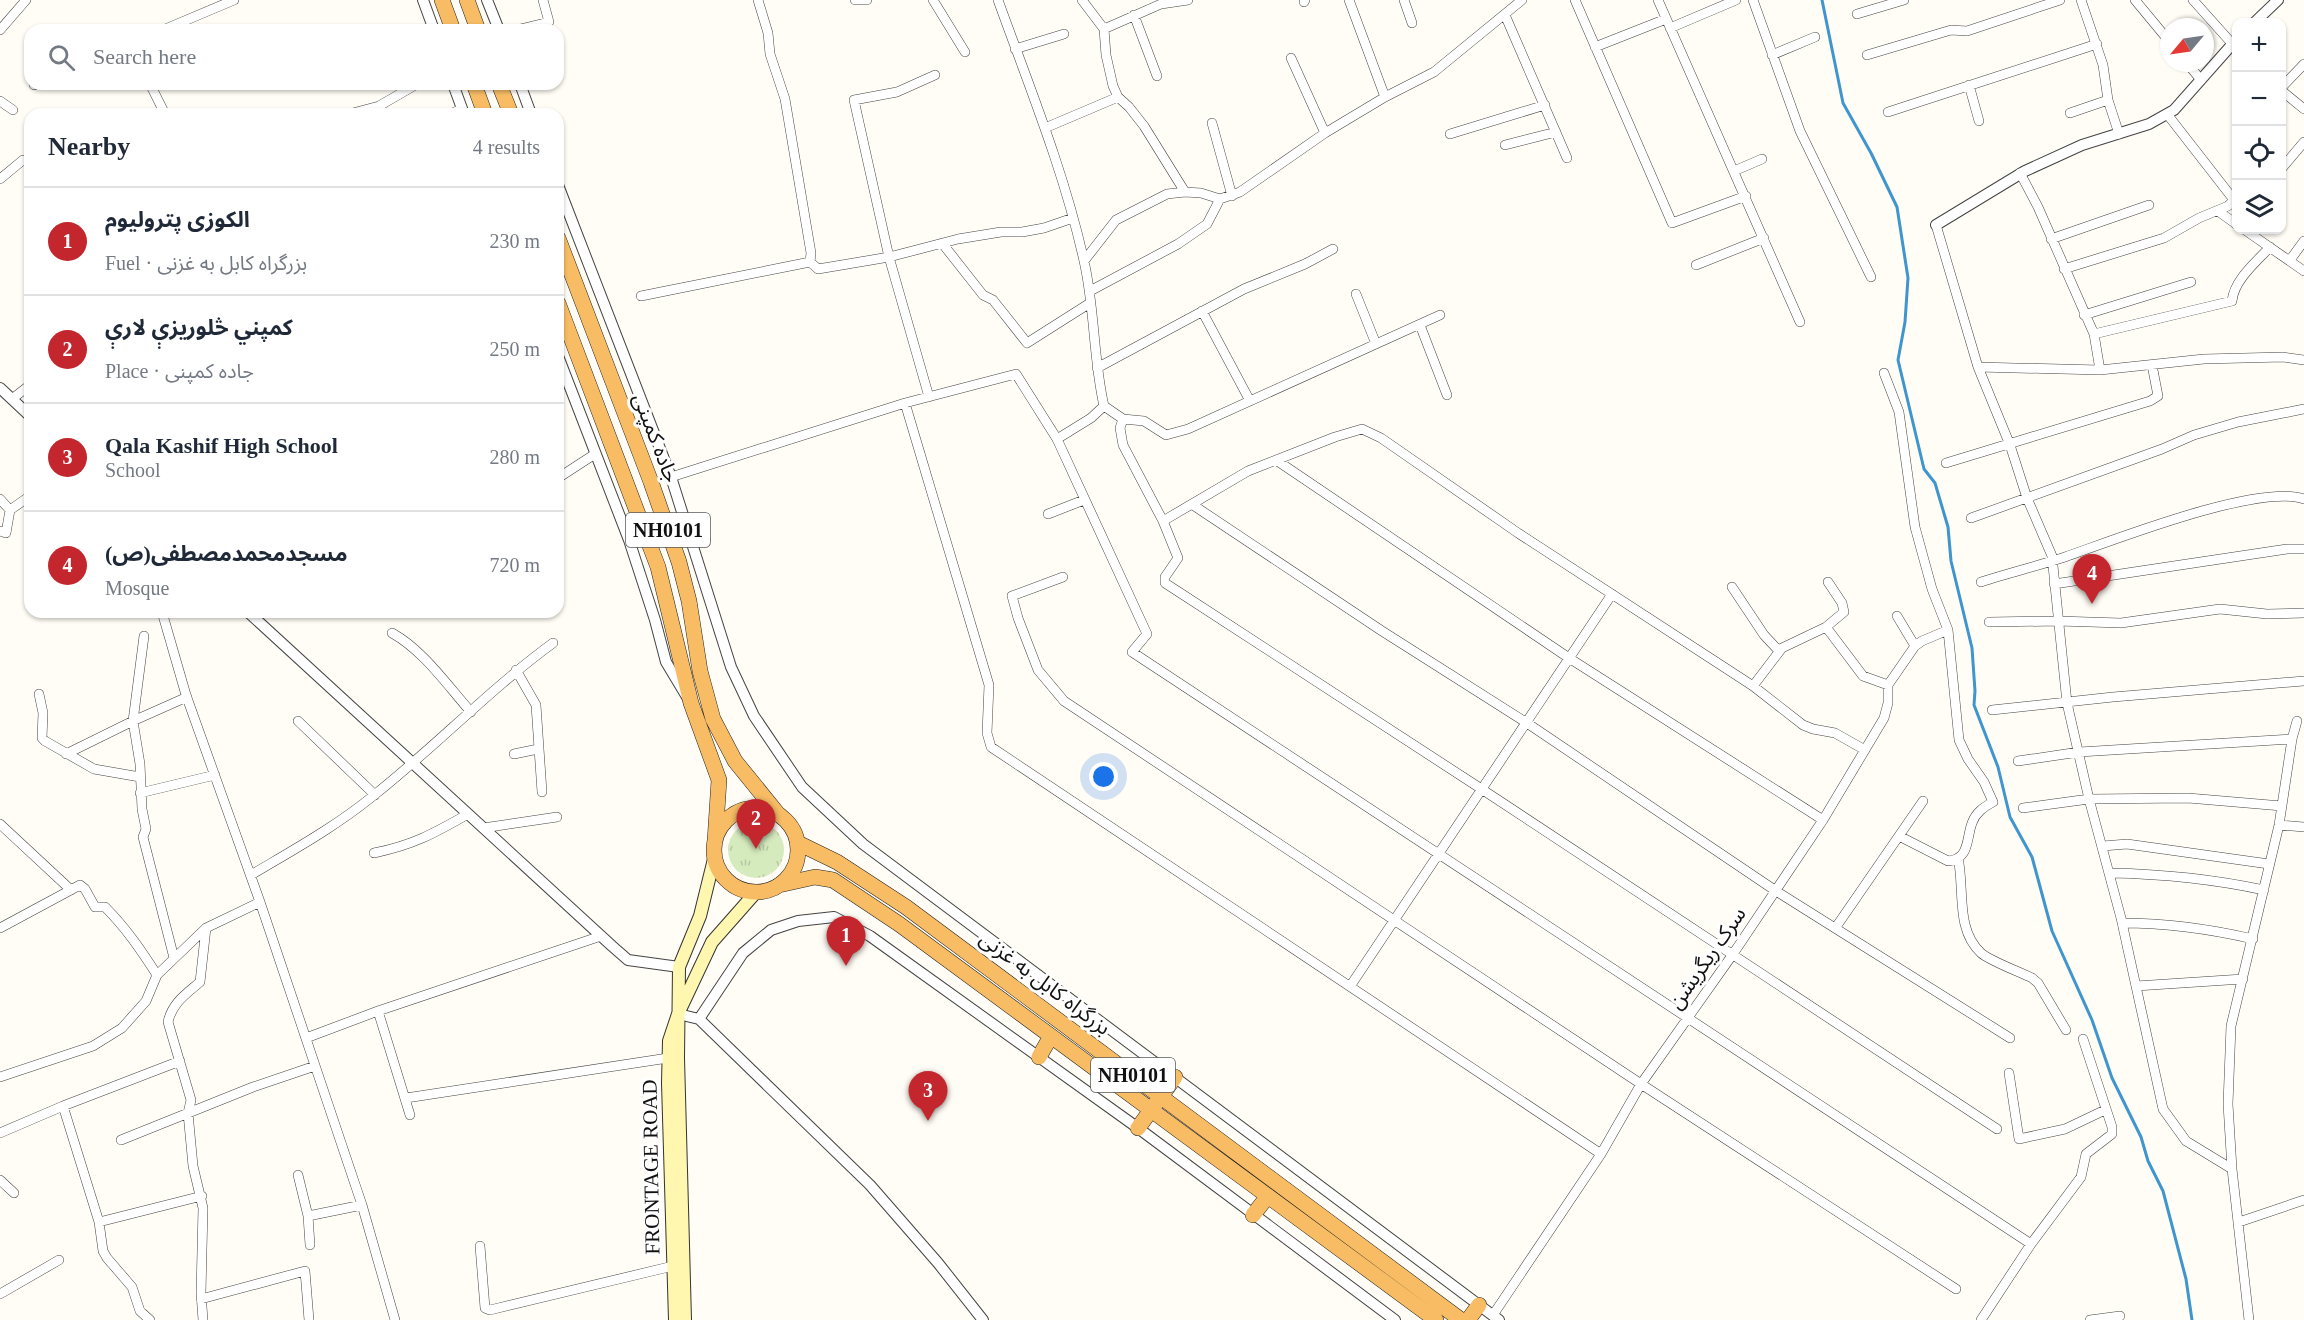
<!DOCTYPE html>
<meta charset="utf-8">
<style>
body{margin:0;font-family:"Times New Roman","Noto Sans Arabic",serif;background:#f6f6f7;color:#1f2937}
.controls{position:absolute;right:18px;top:18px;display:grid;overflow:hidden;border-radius:12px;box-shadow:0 2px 4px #0004}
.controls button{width:54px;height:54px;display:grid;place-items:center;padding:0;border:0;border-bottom:2px solid #e0e1e3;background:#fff;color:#1f2937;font:30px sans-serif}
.compass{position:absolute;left:2160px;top:18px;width:54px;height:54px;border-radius:50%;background:#fff;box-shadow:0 2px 4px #0004;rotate:241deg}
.you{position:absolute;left:1104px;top:777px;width:21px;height:21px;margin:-15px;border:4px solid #fff;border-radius:50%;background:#1a73e8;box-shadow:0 0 0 9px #1a73e833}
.badge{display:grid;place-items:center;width:39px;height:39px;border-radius:50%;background:#c4262e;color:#fff;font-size:20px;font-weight:700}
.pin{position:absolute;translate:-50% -50px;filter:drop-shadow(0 2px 3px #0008)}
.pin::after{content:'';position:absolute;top:32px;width:21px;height:18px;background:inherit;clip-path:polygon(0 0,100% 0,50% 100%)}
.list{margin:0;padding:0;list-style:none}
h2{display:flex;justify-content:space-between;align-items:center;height:78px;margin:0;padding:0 24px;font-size:26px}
h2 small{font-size:20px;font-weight:400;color:#747a83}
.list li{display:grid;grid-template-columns:39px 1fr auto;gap:18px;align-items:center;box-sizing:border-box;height:108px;padding:0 24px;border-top:2px solid #e0e1e3}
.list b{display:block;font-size:22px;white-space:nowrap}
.list p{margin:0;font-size:20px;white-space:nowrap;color:#747a83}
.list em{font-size:20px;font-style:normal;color:#747a83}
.icon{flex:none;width:33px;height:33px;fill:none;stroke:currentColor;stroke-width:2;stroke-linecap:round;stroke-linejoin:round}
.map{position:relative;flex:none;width:2304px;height:1320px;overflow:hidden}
.search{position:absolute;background:#fff;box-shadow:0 2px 4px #0004;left:24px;top:24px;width:540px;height:66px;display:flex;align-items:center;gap:15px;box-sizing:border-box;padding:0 21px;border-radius:18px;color:#747a83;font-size:22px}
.panel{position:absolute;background:#fff;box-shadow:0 2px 4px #0004;left:24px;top:108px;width:540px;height:510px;border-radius:18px}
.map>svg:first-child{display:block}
.grass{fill:url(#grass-tufts)}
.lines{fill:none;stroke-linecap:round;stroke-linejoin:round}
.stream{stroke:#3f96cf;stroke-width:3}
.minor-casing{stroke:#444;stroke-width:10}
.tertiary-casing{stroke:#444;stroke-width:12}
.secondary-casing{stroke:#333;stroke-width:14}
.trunk-casing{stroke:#222;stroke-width:16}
.minor{stroke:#fff;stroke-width:9}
.tertiary{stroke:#fff;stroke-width:10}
.secondary{stroke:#fff6b0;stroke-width:12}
.trunk{stroke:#f7bc64;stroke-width:15}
.labels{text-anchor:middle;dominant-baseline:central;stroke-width:6;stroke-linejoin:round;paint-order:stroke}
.shield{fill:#fff;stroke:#585858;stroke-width:1.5}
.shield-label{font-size:20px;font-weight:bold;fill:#111}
.street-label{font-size:21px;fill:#111;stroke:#fff}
</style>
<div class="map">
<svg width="2304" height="1320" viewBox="0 0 2304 1320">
<defs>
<pattern id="grass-tufts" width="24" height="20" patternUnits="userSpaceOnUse" patternTransform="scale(1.5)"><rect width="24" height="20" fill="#d5ebbd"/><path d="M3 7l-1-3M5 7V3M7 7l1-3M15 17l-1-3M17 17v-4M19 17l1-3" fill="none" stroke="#b6c8a1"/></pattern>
</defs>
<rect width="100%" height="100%" fill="#fffdf5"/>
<!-- grass -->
<path class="grass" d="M728 850a28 28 0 1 1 56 0a28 28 0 1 1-56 0Z"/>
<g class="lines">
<!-- stream -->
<path class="stream" d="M1822 0 1843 103 1871 153 1897 207 1908 278 1905 322 1898 360 1924 469 1935 483 1948 527 1951 561 1972 648 1975 691 1974 705 1998 767 2010 817 2032 857 2052 931 2092 1020 2112 1078 2141 1137 2148 1161 2163 1191 2186 1279 2192 1320"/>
<defs>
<path id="minor" d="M855 0H867
M933 0 965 52
M998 0C1029 86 1064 171 1084 261 1095 309 1093 358 1104 406L1091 418 1057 439
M1082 0 1104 29 1106 55 1113 86 1118 97 1129 107 1144 126 1180 184 1185 192 1201 193 1220 199
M1349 0 1385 97
M1404 0 1412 23
M1575 0 1672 223 1746 196
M1658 0 1800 322
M1753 0 1800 131 1871 277
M2081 0 2103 65 2108 100 2119 134
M2135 0 2169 41
M2193 0 2236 48
M1304 2 1305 0
M1857 14 1904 0
M1134 15 1157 76
M1505 15 1567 158
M1670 28 1736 0
M1104 29 1161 4 1188 0
M0 30 26 0
M163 30 234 0
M516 30 549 22 543 0
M1595 47 1666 19
M1015 49 1064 34
M1772 55 1815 37
M1867 55 1951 30 1967 31 2060 0
M1291 58 1325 133
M2187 63 2201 80
M150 84 165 114
M34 85 36 84
M1969 85 1979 121
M2282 87 2304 64
M2282 91 2304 109
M0 101 13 110
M1888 112 2097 44
M2070 113 2108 100
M349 114 379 106 417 84
M450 114 462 109
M1212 123 1232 196
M1045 128 1118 97
M1450 134 1545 105
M1505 145 1556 132
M2282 168 2304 142
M1734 171 1762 159
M2020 173 2038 207 2094 334 2100 370
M0 179 23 160
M2218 211 2236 224
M1936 225 1978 367 2010 445 2027 498 2052 556 2067 703 2089 799 2121 918 2163 1109 2186 1141 2232 1169
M2245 230 2304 271
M2051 239 2149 205
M942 243 983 295 993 300 1027 343 1090 303
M2290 260 2304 241
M1084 261 1116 220 1167 194 1185 192
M810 262 818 269 889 257 958 239 1001 232H1022L1044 228 1073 218
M1696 265 1764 238
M2064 269 2164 238 2199 218 2228 206 2234 200 2167 114
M1090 291 1178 244 1207 224 1220 199 1240 192 1325 133 1385 97 1434 72 1522 0
M1356 294 1376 344
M641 296 810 262 811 253 785 99 770 54 768 33 758 0
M1202 311 1250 401
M2084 315 2191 282
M1420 325 1447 395
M2094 334 2232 301C2234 280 2256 262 2270 247
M1978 367 2100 370 2204 359 2283 357 2304 360
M1097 368 1244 289 1305 264 1333 249
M1884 373 1899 412 1915 527 1932 589 1948 630 1959 740 1968 759 1984 782 1993 802C1984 807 1976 812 1972 823 1966 839 1970 859 1948 861L1899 836
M929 397 889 257 854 100 897 92 935 75
M12 399 30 385
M905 403 989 685 987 733 991 747 1601 1154
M1104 406 1123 419 1144 421 1166 435 1188 429 1440 315
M1123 419 1120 428 1123 445 1163 521
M1276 460 1569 658 1823 820
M1946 463 2150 401 2158 396 2152 365
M671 477 905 403 1016 374 1057 439 1147 634 1132 652 2031 1244
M558 478 595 454
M0 499 10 510
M1193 505 1382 631 1527 723 1776 891 2010 1038
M1048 514 1084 500
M1971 518 2162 449 2194 435 2238 422 2304 409
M0 531 6 533 10 510 30 496
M1063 577 1012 596 1018 618 1038 670 1064 701 1641 1084 1956 1289
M1981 582C2009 573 2037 566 2065 557 2114 540 2259 483 2304 499
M2054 584 2287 549H2304
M1732 587 1764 635 1779 651
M162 612 186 695 260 902 362 1205 395 1320
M1897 616 1915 646
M1989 622 2058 621 2121 623 2220 609 2267 614 2304 613
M1826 627 1863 676 1888 685
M392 633C423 650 447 685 471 712
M144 636 133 721 140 764 142 809 146 829 143 837 174 958
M516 670 536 705 542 792
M1753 686 1782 648 1826 627 1844 612 1842 603 1828 582
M39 694 43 713 42 738 45 741 94 769 140 777
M1992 710 2113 697 2304 681
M298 721 375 795
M1865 750 1835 733 1813 729 1803 725 1753 686 1518 533 1381 438 1362 429 1335 437 1248 471 1163 521 1178 558 1165 577V583L1483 790 1997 1129
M66 754 133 721 187 697
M514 754 538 749
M2018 761 2079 752 2292 739
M140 793 215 775
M2023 808 2089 799 2188 798 2282 806
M0 824 71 890
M2279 825 2304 827
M483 828 557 817
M2103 846 2127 844 2269 864
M374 853C413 845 433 834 468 814
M1958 858C1965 889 1955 929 1981 953 1990 961 2020 972 2032 978L2038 983 2066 1030
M2110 873C2162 874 2213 879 2264 890
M251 875C293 850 335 827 373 796 435 747 490 689 553 643
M2122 923C2167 923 2210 929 2253 939
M1836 927 1923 801
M0 928 80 885 85 889 95 907H105C126 928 141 950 157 975
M1351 985 1612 594
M2136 986 2243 979
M378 1011 410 1115
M306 1038 378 1011 601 936
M2009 1073 2019 1139 2065 1129 2105 1110
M0 1077 93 1046 122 1028 146 1001 157 975 206 928 260 902
M406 1098 668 1058
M63 1106 99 1222 103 1251 107 1258 132 1287 140 1311 150 1320
M0 1133 63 1106 180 1061
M121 1140 253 1087 315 1066
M298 1175 308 1216 310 1245
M0 1180 14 1193
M308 1216 362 1205
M99 1222 202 1196
M2239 1222 2304 1200
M480 1246 485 1308 490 1310 673 1266
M0 1294 59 1260
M201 1299 305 1271 309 1320
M1493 1315 1601 1154 1641 1084 1733 954 1823 820 1884 718 1888 703V685L1915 646 1922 641 1948 630
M203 1320 201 1293 203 1208 193 1166 188 1113 191 1100 168 1022C172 1003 186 994 200 982L206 928
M1981 1320 2031 1244 2081 1177 2086 1154 2112 1134V1127L2083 1039
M2090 1320 2120 1316
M2249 1320 2232 1169 2228 1104 2231 1026 2279 825 2292 739 2297 721"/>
<path id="tertiary" d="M423 0 434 30
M487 0 499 30
M2255 22 2278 0
M453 84 464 114
M520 84 531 114
M558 185 671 477 731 667 754 716 802 787 863 844 1499 1320
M1936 225 2025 171 2082 145 2149 124 2174 110 2236 40
M558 356 629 540 655 620 666 662 687 697
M0 388 30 416
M248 612 612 946 628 960 679 967
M678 1014 699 1019 870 1185 938 1263 983 1320
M699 1019 743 953 771 930 798 921 834 917 870 936 1138 1128 1395 1320"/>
<path id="secondary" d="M675 1320 668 1083 669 1041 678 1014 712 942 757 891
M685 1320 678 1058 679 967 700 916 715 855"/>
<path id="trunk" d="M442 0 453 30
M467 0 478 30
M474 84 485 114
M499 84 511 114
M558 238 651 482 679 562 689 601 700 671 713 719 735 761 778 814
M558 303 658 567 691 703 719 780 715 841
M714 850a42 42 0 1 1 84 0a42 42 0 1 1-84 0Z
M798 843 837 862 906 907 1461 1320
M779 885 815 877 833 880 899 924 1436 1320
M1039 1057 1051 1036
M1138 1128 1175 1077
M1253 1215 1268 1196
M1468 1320 1479 1305"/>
</defs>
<!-- minor casing -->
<use href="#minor" class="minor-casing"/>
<!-- tertiary casing -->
<use href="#tertiary" class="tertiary-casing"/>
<!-- secondary casing -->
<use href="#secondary" class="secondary-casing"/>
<!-- trunk casing -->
<use href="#trunk" class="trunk-casing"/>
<!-- minor -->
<use href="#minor" class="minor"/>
<!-- tertiary -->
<use href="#tertiary" class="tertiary"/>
<!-- secondary -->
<use href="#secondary" class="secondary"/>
<!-- trunk -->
<use href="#trunk" class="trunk"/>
</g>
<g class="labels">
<!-- shield labels -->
<g class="shield">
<rect x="626" y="513" width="84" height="34" rx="4.5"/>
<rect x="1091" y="1058" width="84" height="34" rx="4.5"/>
</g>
<g class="shield-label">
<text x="668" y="530">NH0101</text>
<text x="1133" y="1075">NH0101</text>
</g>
<!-- street labels -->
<g class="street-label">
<text transform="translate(656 438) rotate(69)">جاده کمپنی</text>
<text transform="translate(1707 958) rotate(-55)">سرک ریگریشن</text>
<text transform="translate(1045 983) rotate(37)">بزرگراه کابل به غزنی</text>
<text transform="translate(651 1167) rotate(-91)">FRONTAGE ROAD</text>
</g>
</g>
</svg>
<div class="controls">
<button>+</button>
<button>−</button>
<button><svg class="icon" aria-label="locate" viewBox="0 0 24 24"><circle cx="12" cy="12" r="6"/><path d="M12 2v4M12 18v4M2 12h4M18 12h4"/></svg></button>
<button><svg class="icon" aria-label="layers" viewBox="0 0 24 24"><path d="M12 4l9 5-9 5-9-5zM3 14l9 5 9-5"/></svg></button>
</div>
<svg class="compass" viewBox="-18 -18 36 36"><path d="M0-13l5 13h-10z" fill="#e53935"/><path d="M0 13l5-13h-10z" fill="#747a83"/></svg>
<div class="you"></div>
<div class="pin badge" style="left:846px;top:966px">1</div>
<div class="pin badge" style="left:756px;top:849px">2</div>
<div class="pin badge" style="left:928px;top:1121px">3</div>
<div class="pin badge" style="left:2092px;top:604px">4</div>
<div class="search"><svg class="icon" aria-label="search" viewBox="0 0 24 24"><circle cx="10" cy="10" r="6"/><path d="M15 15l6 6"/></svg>Search here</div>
<section class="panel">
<h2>Nearby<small>4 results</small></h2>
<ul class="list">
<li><span class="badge">1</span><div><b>الکوزی پترولیوم</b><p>Fuel · بزرگراه کابل به غزنی</p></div><em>230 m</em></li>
<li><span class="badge">2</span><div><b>کمپني څلوريزې لارې</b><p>Place · جاده کمپنی</p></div><em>250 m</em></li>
<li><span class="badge">3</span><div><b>Qala Kashif High School</b><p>School</p></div><em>280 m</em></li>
<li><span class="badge">4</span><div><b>مسجدمحمدمصطفی(ص)</b><p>Mosque</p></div><em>720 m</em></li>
</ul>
</section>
</div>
